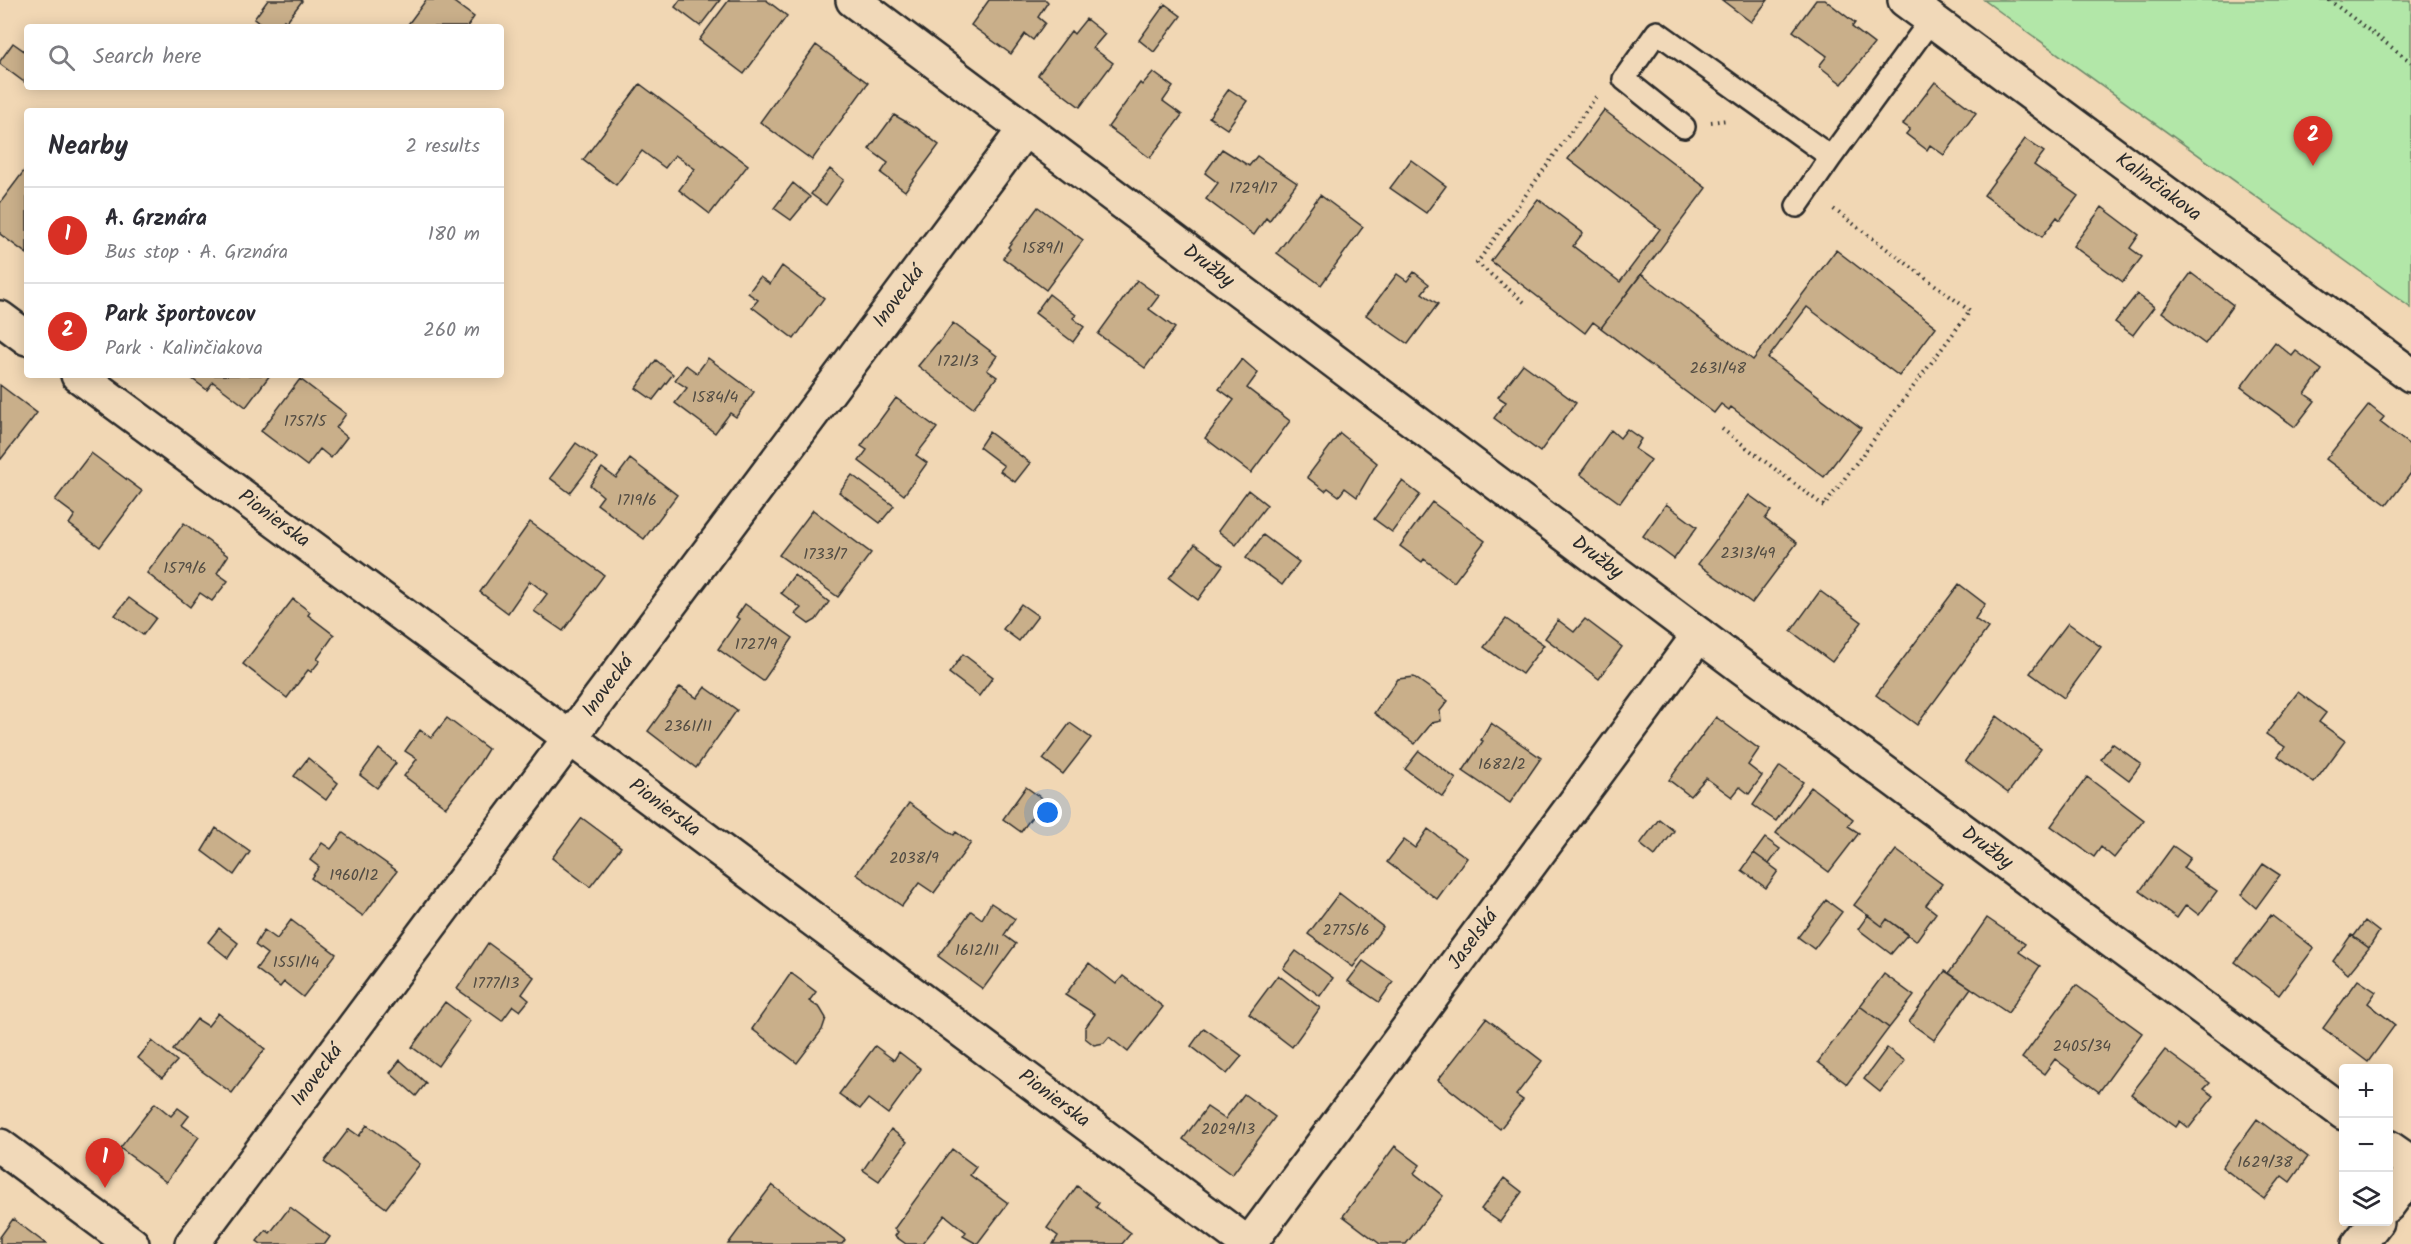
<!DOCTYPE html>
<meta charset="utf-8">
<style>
body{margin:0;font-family:Kalam,sans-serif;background:#f7f7f7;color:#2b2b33}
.controls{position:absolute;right:18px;bottom:18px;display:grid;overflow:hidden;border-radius:6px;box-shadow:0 3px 15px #0003}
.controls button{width:54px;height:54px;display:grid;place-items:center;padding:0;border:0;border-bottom:2px solid #e1e1e2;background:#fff;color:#2b2b33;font:30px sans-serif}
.you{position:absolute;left:1048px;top:813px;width:21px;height:21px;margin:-15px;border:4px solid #fff;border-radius:50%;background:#1a73e8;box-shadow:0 0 0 9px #1a73e833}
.badge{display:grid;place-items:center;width:39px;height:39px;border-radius:50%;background:#d93025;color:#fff;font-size:20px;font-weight:700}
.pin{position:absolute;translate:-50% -50px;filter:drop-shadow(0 2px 3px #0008)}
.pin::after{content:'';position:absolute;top:32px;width:21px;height:18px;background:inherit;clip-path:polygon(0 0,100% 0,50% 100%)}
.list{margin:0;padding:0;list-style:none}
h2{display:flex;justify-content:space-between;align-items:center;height:78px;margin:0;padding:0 24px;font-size:26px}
h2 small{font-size:20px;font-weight:400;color:#7c7c81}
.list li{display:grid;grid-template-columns:39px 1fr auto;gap:18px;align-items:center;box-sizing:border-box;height:96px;padding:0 24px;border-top:2px solid #e1e1e2}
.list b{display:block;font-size:22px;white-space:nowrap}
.list p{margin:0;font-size:20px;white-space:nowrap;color:#7c7c81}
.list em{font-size:20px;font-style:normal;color:#7c7c81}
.icon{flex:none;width:33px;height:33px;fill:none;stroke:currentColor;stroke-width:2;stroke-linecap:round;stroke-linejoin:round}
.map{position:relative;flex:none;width:2411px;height:1244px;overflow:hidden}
.search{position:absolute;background:#fff;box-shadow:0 3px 15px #0003;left:24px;top:24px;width:480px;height:66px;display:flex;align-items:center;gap:15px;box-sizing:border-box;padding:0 21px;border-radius:6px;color:#7c7c81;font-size:22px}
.panel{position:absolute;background:#fff;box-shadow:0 3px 15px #0003;left:24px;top:108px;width:480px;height:270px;border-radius:6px}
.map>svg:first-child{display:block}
.green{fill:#b2e7a8;stroke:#6e896a;stroke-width:1.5}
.building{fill:#c9af8a;stroke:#2b2b2b;stroke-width:1.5}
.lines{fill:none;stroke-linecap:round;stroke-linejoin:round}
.lane-casing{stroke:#2b2b2b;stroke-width:26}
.street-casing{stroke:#2b2b2b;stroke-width:38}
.path{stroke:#2b2b2b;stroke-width:4;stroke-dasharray:1.5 4.5;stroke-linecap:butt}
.lane{stroke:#f1d9b9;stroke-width:21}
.street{stroke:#f1d9b9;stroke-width:33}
.labels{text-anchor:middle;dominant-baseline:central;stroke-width:4.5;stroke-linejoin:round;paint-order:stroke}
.number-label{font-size:16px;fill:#524c43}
.street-label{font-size:20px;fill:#2b2b2b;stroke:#f1d9b9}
</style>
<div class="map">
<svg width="2411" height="1244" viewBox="0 0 2411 1244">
<rect width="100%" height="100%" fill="#f1d7b4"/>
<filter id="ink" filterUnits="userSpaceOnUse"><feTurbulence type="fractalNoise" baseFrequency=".0167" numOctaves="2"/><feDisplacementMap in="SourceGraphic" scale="12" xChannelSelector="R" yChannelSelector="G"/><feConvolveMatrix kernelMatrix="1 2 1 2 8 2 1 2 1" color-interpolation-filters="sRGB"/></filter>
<g filter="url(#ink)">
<!-- green -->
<path class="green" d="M1984 0H2411V308L2018 25Z"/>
<!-- building -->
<path class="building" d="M268 0H301L302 1 286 22 284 20 279 27H264L254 19Z
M426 0H451L474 17 467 27H406Z
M680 0H720L700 26 675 7Z
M729 0H766L787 16 744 74 699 40Z
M989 0H1046L1048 2 1038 17 1045 23 1033 40 1025 34 1011 54 971 25Z
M1722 0H1768L1751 22Z
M1816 0H1825L1855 23 1852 27 1874 44 1842 84 1819 66 1827 56 1793 31Z
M1165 4 1181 16 1154 52 1139 40Z
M1086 19 1105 34 1093 48 1113 63 1080 107 1038 75 1071 31 1074 34Z
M13 43 27 53V77L24 82 0 64V61Z
M816 45 868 83 812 160 760 122Z
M1153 72 1173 87 1163 101 1182 115 1150 158 1108 127 1140 83 1142 85Z
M1935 82 1976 113 1944 155 1930 145 1927 150 1906 134 1910 129 1903 124Z
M640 84 748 165 710 214 679 190 695 169 675 155 665 168 642 151 616 185 583 160Z
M1229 89 1247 101 1227 129 1209 117Z
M1604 110 1706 188 1601 328 1593 322 1585 333 1491 261 1538 199 1583 233 1573 246 1620 282 1660 229 1568 159Z
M894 115 917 128 939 145 905 191 881 173 888 163 869 149Z
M2025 139 2044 152 2034 165 2078 196 2060 220 2057 217 2042 237 1984 195Z
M1222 149 1249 166 1257 156 1297 183 1269 221 1266 218 1254 235 1206 199 1218 183 1205 173Z
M1411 160 1446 186 1426 213 1390 188Z
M27 167V254L0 234V203Z
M830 169 844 180 826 205 811 194Z
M793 183 810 197 791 220 774 208Z
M1320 195 1363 227 1321 285 1277 253Z
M1038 207 1083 240 1046 290 1003 258 1010 249 1008 247Z
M2102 207 2139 235 2130 248 2142 257 2123 282 2073 246Z
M1836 250 1936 327 1899 376 1807 307 1768 358 1861 428 1824 477 1731 407 1729 410 1721 404 1714 413 1601 328 1641 274 1753 360Z
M782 266 824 298 794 339 752 307 758 300 748 293 760 277 770 284Z
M1414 272 1429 284 1422 293 1438 304 1408 344 1366 315 1397 274 1407 281Z
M2191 273 2233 305 2205 344 2162 312Z
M1137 280 1159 296 1149 309 1175 328 1145 368 1098 334Z
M1049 294 1076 315 1073 318 1084 327 1073 342 1035 313Z
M2137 294 2154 307 2133 335 2115 322Z
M953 323 997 356 987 370 997 377 973 408 918 366 937 343 938 344Z
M2275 342 2292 356 2296 351 2322 370 2305 394 2315 401 2295 427 2241 387Z
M708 358 754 392 736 417 730 413 715 433 675 403 687 388 675 380 686 365 697 373Z
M1242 359 1258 373 1247 388 1290 421 1251 473 1205 438 1234 400 1219 389Z
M656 360 673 374 653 400 636 388Z
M1523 364 1576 403 1540 452 1494 418 1506 402 1498 397Z
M187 375H270L246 407 213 382 207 390Z
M300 379 346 414 336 428 347 437 331 458 320 449 307 466 261 431Z
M0 385 37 413 1 459 0 458Z
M896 398 937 428 916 455 927 463 904 495 859 461 867 450 861 446Z
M2369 405 2384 417 2380 422 2411 446V473L2387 505 2326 459Z
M1627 429 1641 439 1635 449 1651 460 1620 503 1580 474 1611 430 1620 438Z
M989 432 1030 463 1015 482 1000 471 1004 466 979 447Z
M1340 433 1377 463 1357 497 1345 488 1339 496 1328 488 1325 491 1307 477Z
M576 443 597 458 570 493 550 478Z
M91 453 142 491 100 547 69 524 75 515 55 500Z
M630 459 677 495 644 539 597 504 603 496 590 485 602 468 616 478Z
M852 475 894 506 880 523 839 492Z
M1402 481 1420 495 1392 532 1374 519Z
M1248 490 1267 505 1236 545 1218 531Z
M1749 495 1771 511 1765 519 1797 543 1752 603 1698 564Z
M1432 502 1485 541 1454 582 1424 559 1422 562 1400 546Z
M1666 504 1697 527 1674 559 1643 536Z
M813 510 871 553 838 597 779 555Z
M530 522 604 575 563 631 534 611 547 594 530 581 508 613 480 592Z
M184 523 228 556 217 573 228 581 212 601 200 593 190 607 147 573Z
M1263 535 1299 562 1282 585 1246 558Z
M1195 544 1223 565 1198 600 1169 578Z
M794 575 829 602 816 620 809 624 795 614 801 608 781 593Z
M1959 584 1985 604 1975 619 1988 628 1917 725 1876 695Z
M1820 591 1862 622 1832 662 1791 631Z
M129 598 156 618 143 635 115 615Z
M293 599 310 612 308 615 334 635 317 659 320 661 311 672 308 670 287 698 243 664Z
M745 604 793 638 763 681 718 649 739 619 736 617Z
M1021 604 1038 616 1019 641 1003 629Z
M1506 619 1544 645 1522 674 1484 647Z
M1585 619 1622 647 1599 679 1545 638 1558 620 1574 632Z
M2068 623 2101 647 2064 698 2030 673Z
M963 654 993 677 979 696 949 673Z
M1414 677 1448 701 1440 711 1441 721 1432 723 1415 744 1374 713 1398 679Z
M680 687 697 698 705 687 737 710 696 768 648 731Z
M2298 692 2326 713 2319 722 2345 741 2314 783 2278 756 2285 747 2266 734Z
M1997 716 2041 749 2008 793 1965 761Z
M1716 717 1759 749 1748 765 1762 776 1749 794 1740 787 1732 797 1706 778 1690 796 1669 780Z
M447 718 488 749 477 767 446 807 404 776 417 759 405 751 420 730 431 738Z
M1070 723 1091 738 1063 774 1043 759Z
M1491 723 1541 758 1510 803 1463 771 1483 741 1481 740Z
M2112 743 2141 764 2129 780 2101 759Z
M379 749 396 763 377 788 360 775Z
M1419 751 1456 779 1443 797 1405 769Z
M308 758 338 783 326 800 294 776Z
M1780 766 1803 782 1776 821 1753 805Z
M2087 777 2144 820 2114 858 2101 847 2094 857 2051 826Z
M1026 787 1044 800 1021 832 1003 819Z
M1811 787 1853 819 1848 826 1859 833 1829 872 1776 833Z
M909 803 954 835 956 832 971 843 934 893 919 883 902 906 856 874Z
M582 818 621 847 590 887 552 858Z
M1659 819 1674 831 1655 856 1640 844Z
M216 828 250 852 234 875 202 851Z
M1428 829 1467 858 1437 899 1387 862 1404 840 1415 848Z
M343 833 397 871 363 916 311 878 319 867 310 860 322 843 331 849Z
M1765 838 1780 849 1769 864 1754 853Z
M2173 846 2190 858 2183 868 2217 891 2199 915 2186 905 2177 918 2140 891Z
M1896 850 1942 884 1926 905 1936 913 1916 941 1887 919 1882 926 1854 905Z
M1754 853 1778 871 1766 888 1742 870Z
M2263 864 2280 875 2256 908 2241 895Z
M1339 893 1383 927 1353 967 1308 934Z
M1826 900 1842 912 1814 949 1798 937Z
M991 903 1015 919 1004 935 1016 944 983 989 938 956 971 911 982 919Z
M1868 915 1882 926 1887 919 1908 934 1891 954 1858 929Z
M2271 915 2314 948 2279 995 2235 962Z
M1987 918 2025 944 2019 952 2040 966 2008 1013 1949 973Z
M291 920 336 954 303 997 284 982 280 987 256 969 267 954 255 945 264 930 277 939Z
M2365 921 2379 932 2369 948 2351 935 2354 936Z
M219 928 238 943 228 958 208 942Z
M2351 935 2369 948 2348 974 2333 961Z
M488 943 534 977 522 994 529 1000 520 1011 513 1006 502 1021 457 989Z
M1296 951 1333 978 1320 996 1283 968Z
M1363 961 1393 982 1379 1002 1348 981Z
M1089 963 1116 984 1123 976 1163 1007 1128 1052 1109 1037 1104 1043 1094 1045 1085 1038V1028L1095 1014 1065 995Z
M1945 971 1971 988 1934 1040 1909 1022Z
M791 973 816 992 809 1001 820 1008 826 1018 822 1030 797 1063 752 1029Z
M1884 974 1914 996 1889 1028 1860 1006Z
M1278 975 1320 1008 1292 1047 1249 1014Z
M2358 980 2376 992 2368 1003 2395 1025 2368 1062 2323 1028Z
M2076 985 2142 1033 2099 1092 2055 1059 2044 1074 2022 1058Z
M445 1002 470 1021 438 1066 412 1047Z
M1860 1006 1889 1028 1847 1084 1818 1062Z
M218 1013 265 1049 232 1093 173 1050 197 1019 208 1026Z
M1486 1018 1542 1061 1516 1095 1523 1100 1500 1129 1438 1080Z
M1204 1028 1242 1056 1227 1074 1191 1046Z
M152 1041 177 1061 162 1078 138 1058Z
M875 1046 894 1060 899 1052 921 1069 888 1114 868 1099 860 1109 839 1094Z
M1887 1048 1905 1061 1880 1092 1864 1079Z
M2165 1050 2210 1083 2204 1089 2214 1096 2189 1128 2180 1121 2176 1127 2131 1094Z
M400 1060 426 1083 416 1096 390 1073Z
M1244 1094 1275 1117 1232 1175 1183 1139 1207 1107 1225 1119Z
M155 1103 171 1116 178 1108 189 1116 182 1125 199 1137 166 1182 120 1148Z
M2257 1119 2308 1157 2290 1182 2282 1176 2264 1199 2222 1167Z
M367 1125 420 1164 386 1208 324 1162 349 1129 359 1136Z
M891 1129 907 1142 879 1181 863 1170Z
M1395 1146 1420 1165 1414 1173 1443 1196 1406 1244H1380L1343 1216Z
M952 1149 976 1167 970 1175 1008 1203 977 1244 963 1236 966 1232 945 1215 922 1244H906L895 1236 898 1232 894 1229Z
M1504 1178 1522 1192 1500 1222 1481 1209Z
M772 1185 845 1240 842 1244H728Z
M1077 1186 1099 1203 1096 1207 1131 1233 1122 1244H1053L1058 1236 1047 1228Z
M290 1207 330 1237 325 1244H261L257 1241 266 1230 270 1233Z
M13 1219 46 1244H0V1237Z"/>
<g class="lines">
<defs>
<path id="lane" d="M1684 127 1624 79 1657 32 1831 157 1931 20
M1797 206 1831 157"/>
<g id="street">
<path id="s1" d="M853 0 1742 667 2344 1113"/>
<path id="s2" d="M1905 0 2411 375"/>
<path d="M0 318 27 338"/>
<path id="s3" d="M78 375 570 738 1248 1244"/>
<path d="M0 1146 132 1244"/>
<path d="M2388 1147 2411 1163"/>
<path d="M2388 1205 2411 1174"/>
<path id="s4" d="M192 1244 1024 130"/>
<path id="s5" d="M1249 1244 1699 635"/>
<path d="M2359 1244 2376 1222"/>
</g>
</defs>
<!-- lane casing -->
<use href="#lane" class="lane-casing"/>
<!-- street casing -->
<use href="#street" class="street-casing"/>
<!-- path -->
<path class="path" d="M2329 0 2411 62
M1711 122 1728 120
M1524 302 1477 263 1598 94
M1722 429 1824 506 1970 311 1832 208"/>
<!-- lane -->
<use href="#lane" class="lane"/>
<!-- street -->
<use href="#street" class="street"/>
</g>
</g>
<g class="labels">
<!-- number labels -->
<g class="number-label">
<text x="1253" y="188">1729/17</text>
<text x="1043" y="248">1589/1</text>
<text x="958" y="361">1721/3</text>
<text x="1718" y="368">2631/48</text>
<text x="715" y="397">1584/4</text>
<text x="305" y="421">1757/5</text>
<text x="637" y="500">1719/6</text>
<text x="1748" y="553">2313/49</text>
<text x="825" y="554">1733/7</text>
<text x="185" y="568">1579/6</text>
<text x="756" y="644">1727/9</text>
<text x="688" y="726">2361/11</text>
<text x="1502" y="764">1682/2</text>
<text x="914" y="858">2038/9</text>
<text x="354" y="875">1960/12</text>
<text x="1346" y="930">2775/6</text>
<text x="977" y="950">1612/11</text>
<text x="296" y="962">1551/14</text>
<text x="496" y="983">1777/13</text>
<text x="2082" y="1046">2405/34</text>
<text x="1228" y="1129">2029/13</text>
<text x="2265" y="1162">1629/38</text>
</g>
<!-- street labels -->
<g class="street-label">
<text stroke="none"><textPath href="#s2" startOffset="315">Kalinčiakova</textPath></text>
<text stroke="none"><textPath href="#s1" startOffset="444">Družby</textPath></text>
<text stroke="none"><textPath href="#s4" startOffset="1182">Inovecká</textPath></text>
<text stroke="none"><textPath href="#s3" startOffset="243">Pionierska</textPath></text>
<text stroke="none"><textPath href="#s1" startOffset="930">Družby</textPath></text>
<text stroke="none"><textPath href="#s4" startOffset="696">Inovecká</textPath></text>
<text stroke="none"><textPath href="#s3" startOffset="729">Pionierska</textPath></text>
<text stroke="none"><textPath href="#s1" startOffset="1416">Družby</textPath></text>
<text stroke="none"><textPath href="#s5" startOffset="378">Jaselská</textPath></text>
<text stroke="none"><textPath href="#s4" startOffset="210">Inovecká</textPath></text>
<text stroke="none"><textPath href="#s3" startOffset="1215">Pionierska</textPath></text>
</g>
</g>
</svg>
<div class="controls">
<button>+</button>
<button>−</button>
<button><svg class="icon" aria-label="layers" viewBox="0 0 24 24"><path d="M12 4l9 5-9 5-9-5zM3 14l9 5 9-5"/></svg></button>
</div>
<div class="you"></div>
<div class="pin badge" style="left:105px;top:1188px">1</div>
<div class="pin badge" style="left:2313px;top:166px">2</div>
<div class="search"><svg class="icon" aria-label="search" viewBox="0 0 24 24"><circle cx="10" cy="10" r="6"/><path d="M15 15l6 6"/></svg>Search here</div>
<section class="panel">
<h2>Nearby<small>2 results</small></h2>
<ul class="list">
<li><span class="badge">1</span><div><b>A. Grznára</b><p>Bus stop · A. Grznára</p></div><em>180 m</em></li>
<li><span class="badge">2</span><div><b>Park športovcov</b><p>Park · Kalinčiakova</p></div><em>260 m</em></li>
</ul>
</section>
</div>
